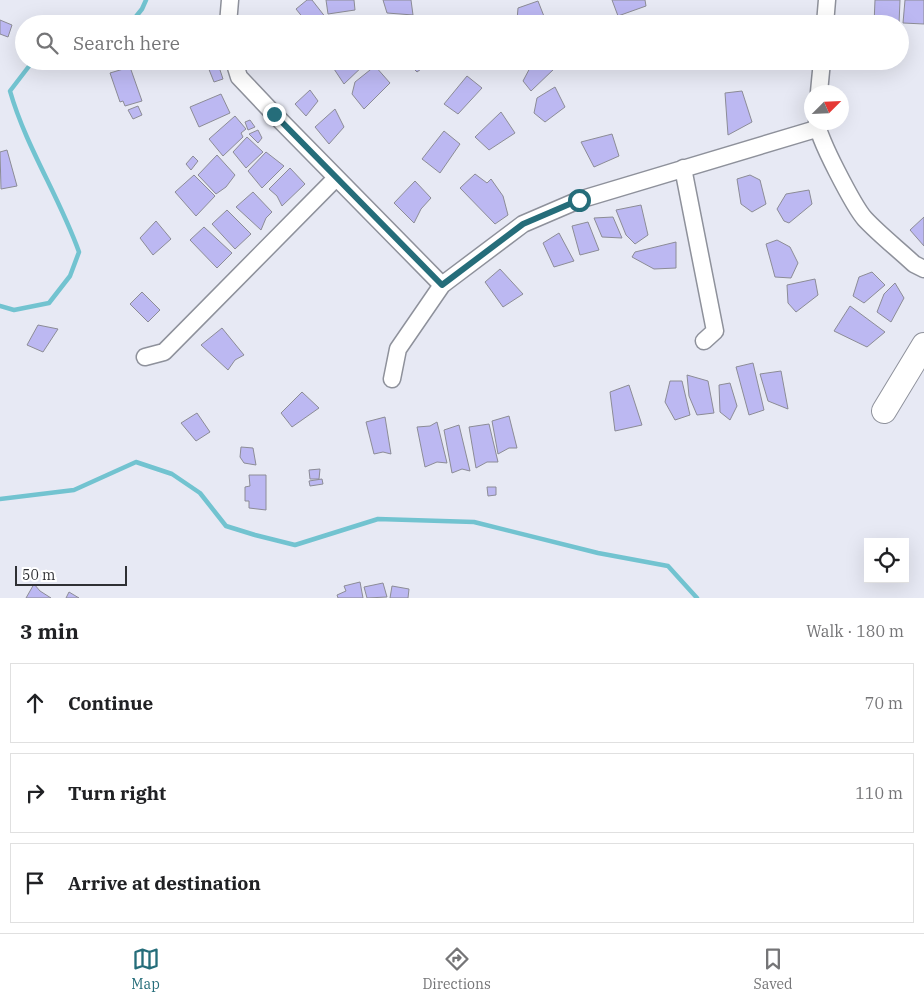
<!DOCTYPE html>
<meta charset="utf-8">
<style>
body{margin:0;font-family:"IBM Plex Serif",serif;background:#f6f6f6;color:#202124}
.controls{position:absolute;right:15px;bottom:15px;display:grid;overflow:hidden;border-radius:0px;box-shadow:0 5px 20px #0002}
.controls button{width:45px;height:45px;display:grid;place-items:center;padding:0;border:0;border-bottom:1px solid #e0e0e0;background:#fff;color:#202124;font:25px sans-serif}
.compass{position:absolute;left:804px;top:85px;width:45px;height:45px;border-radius:50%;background:#fff;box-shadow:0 5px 20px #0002;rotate:66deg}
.scale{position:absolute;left:15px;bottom:12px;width:112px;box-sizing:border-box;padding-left:5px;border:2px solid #2f3034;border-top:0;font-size:14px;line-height:18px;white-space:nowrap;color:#2f3034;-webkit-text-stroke:4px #fff;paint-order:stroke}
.stop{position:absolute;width:15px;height:15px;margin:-11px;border:4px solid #256d7a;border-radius:50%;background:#fff}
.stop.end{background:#256d7a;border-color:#fff;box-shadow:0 1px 5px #0008}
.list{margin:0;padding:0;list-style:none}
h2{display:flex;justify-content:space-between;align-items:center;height:65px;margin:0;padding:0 20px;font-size:21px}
h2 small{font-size:16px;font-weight:400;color:#757577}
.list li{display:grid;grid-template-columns:32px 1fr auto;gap:15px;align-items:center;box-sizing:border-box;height:80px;margin:0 10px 10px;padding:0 10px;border:1px solid #e0e0e0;border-radius:0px}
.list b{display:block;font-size:19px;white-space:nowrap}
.list em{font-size:16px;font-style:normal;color:#757577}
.icon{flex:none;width:28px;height:28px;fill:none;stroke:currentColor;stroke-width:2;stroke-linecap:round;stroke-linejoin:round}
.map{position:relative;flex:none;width:924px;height:598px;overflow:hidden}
.search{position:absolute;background:#fff;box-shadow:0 5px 20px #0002;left:15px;right:15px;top:15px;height:55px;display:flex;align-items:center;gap:12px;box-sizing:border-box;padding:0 18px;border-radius:28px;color:#757577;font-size:19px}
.sheet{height:335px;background:#fff}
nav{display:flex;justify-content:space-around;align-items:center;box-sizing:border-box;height:70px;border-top:1px solid #e0e0e0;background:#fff;font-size:14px;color:#757577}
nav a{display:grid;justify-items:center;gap:2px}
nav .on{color:#256d7a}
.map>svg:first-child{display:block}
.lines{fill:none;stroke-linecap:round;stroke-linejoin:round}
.stream{stroke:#72c3d0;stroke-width:4.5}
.building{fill:#bcb8f2;stroke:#8c8c96}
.street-casing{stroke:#8e919b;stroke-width:19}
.secondary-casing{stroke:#8e919b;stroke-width:26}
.street{stroke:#fff;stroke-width:16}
.secondary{stroke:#fff;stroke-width:24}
.route{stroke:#256d7a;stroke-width:6}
</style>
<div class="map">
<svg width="924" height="598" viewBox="0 0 924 598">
<rect width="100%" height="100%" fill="#e7e9f4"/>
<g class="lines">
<!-- stream -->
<path class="stream" d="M130 24 142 9 146 0
M0 306 14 310 49 303 70 276 79 252C59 196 26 147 10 91L33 61
M0 499 74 490 136 462 172 474 200 493 226 526 255 535 295 545 378 519 474 522 598 553 668 566 697 598"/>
</g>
<!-- building -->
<path class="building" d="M307 0H312L330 23 308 24 296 9Z
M326 0H354L355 10 328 14Z
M383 0H411L413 15 387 13Z
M612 0H645L646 6 618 16Z
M875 0H900L899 24H874Z
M905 0H924V24L903 23Z
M538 1 547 24H524L517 20 518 8Z
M0 20 12 25 8 37 0 34Z
M217 61 223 79 214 82 208 67Z
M339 61H364L366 63 344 84 334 69Z
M406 61H432L417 72Z
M536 61H547L555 68 531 91 523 81 532 64Z
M375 66 390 83 364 109 352 94 355 82Z
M130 67 142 101 125 106 123 101 120 102 110 73Z
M467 76 482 88 458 114 444 104Z
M555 87 565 107 545 122 534 113 537 98Z
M310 90 318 101 306 116 295 104Z
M742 91 752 122 728 135 725 93Z
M221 94 230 113 199 127 190 107Z
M138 106 142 115 133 119 128 110Z
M335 109 344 127 329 144 315 127Z
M501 112 515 133 489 150 475 137Z
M235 116 246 129 241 133 243 137 223 156 209 139Z
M250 120 255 127 248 130 245 122Z
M258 130 262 138 258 143 249 134Z
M444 131 460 144 440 173 422 159Z
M612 134 619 156 594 167 581 142Z
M247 137 263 152 246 168 233 152Z
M7 150 17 186 1 189 0 152Z
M266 152 284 166 262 188 248 171Z
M217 155 235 175 226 187 216 194 198 175Z
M193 156 198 161 191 170 186 164Z
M290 168 305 184 282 206 277 196 269 189Z
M475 174 487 183 491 179 503 196 508 215 495 224 460 188Z
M194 175 215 196 196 216 175 192Z
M750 175 760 180 766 204 752 212 741 204 737 179Z
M415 181 431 198 421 209 414 223 394 203Z
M809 190 812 204 789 223 784 221 777 209 786 194Z
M253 192 272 212 266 218 261 230 236 207Z
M641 205 648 235 635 244 626 235 616 210Z
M227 210 251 234 235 249 212 224Z
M613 217 622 238 602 237 594 218Z
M924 217V246L910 230Z
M156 221 171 239 153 255 140 238Z
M588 222 599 250 580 255 572 226Z
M204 227 232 253 217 268 190 240Z
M559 233 574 261 554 267 543 243Z
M777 240 790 247 798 263 791 278 775 277 766 244Z
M676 242V268L654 269 632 257 635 252Z
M500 269 523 294 503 307 485 282Z
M872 272 885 285 864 303 853 296 859 277Z
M815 279 818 295 796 312 788 303 787 285Z
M895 283 904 298 891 322 877 312 884 294Z
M142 292 160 310 148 322 130 304Z
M850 306 885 332 867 347 834 331Z
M38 325 58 329 43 352 27 345Z
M222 328 244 355 235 360 228 370 201 345Z
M753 363 764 410 749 415 736 367Z
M781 371 788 409 768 401 760 374Z
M687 375 708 381 714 413 697 415 689 396Z
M670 381H682L690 415 675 420 665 402Z
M730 383 737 406 730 420 720 412 719 385Z
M629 385 642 425 615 431 610 392Z
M302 392 319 408 292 427 281 413Z
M197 413 210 432 196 441 181 423Z
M509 416 517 448H509L498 454 492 421Z
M385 417 391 454 383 452 374 454 366 422Z
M437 422 447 463 437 462 425 467 417 427 430 426Z
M489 424 498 462H487L476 468 469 427Z
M459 425 470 471 462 469 452 473 444 430Z
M241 447 253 448 256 465 244 463 240 457Z
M320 469 319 479H310L309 470Z
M249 475H266V510L249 508V501H245V487L250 486Z
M322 479 323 484 310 486 309 481Z
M487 487H496V495L488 496Z
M360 582 363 598H338L337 595 346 591 344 586Z
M383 583 387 597 367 598 364 587Z
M34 584 40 591 51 598H26Z
M392 586 409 589 408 598H390Z
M69 592 79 598H66Z"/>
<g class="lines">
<defs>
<path id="street" d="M228 24 230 0
M825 24 827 0
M234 61 239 77 274 114 442 285
M819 92 822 61
M817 122C816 135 855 208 865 219 880 235 898 249 914 264L924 269
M683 168 715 331 704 341
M145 357 164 352 336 178
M392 379 398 349 442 285 523 224 579 200 816 129"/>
<path id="secondary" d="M884 411 924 345"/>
</defs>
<!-- street casing -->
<use href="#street" class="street-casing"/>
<!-- secondary casing -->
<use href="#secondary" class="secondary-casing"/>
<!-- street -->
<use href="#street" class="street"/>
<!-- secondary -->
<use href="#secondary" class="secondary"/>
</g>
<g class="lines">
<!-- route -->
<path class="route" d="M274 114 442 285 523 224 579 200"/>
</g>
</svg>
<div class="controls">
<button><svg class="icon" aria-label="locate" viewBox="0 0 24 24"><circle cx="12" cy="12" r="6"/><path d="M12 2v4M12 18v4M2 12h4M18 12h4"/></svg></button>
</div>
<svg class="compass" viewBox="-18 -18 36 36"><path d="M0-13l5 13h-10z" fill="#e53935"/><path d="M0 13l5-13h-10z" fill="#757577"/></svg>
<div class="scale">50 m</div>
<div class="stop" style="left:579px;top:200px"></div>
<div class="stop end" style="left:274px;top:114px"></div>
<div class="search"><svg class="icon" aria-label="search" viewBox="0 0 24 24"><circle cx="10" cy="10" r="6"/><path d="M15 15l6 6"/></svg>Search here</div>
</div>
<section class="sheet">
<h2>3 min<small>Walk · 180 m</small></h2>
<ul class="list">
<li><svg class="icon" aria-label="ahead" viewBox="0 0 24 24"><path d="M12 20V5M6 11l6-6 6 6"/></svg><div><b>Continue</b></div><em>70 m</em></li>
<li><svg class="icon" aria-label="right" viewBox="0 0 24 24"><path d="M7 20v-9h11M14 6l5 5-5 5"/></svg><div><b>Turn right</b></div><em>110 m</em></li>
<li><svg class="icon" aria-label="arrive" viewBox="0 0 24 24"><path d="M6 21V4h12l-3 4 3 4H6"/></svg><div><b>Arrive at destination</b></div></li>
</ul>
</section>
<nav>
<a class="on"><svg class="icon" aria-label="map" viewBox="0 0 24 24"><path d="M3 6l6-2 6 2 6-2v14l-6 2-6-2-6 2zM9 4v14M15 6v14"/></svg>Map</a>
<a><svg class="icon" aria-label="directions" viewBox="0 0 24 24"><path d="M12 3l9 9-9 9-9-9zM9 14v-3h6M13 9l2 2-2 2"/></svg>Directions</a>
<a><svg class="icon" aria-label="saved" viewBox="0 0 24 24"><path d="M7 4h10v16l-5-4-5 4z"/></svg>Saved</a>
</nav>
